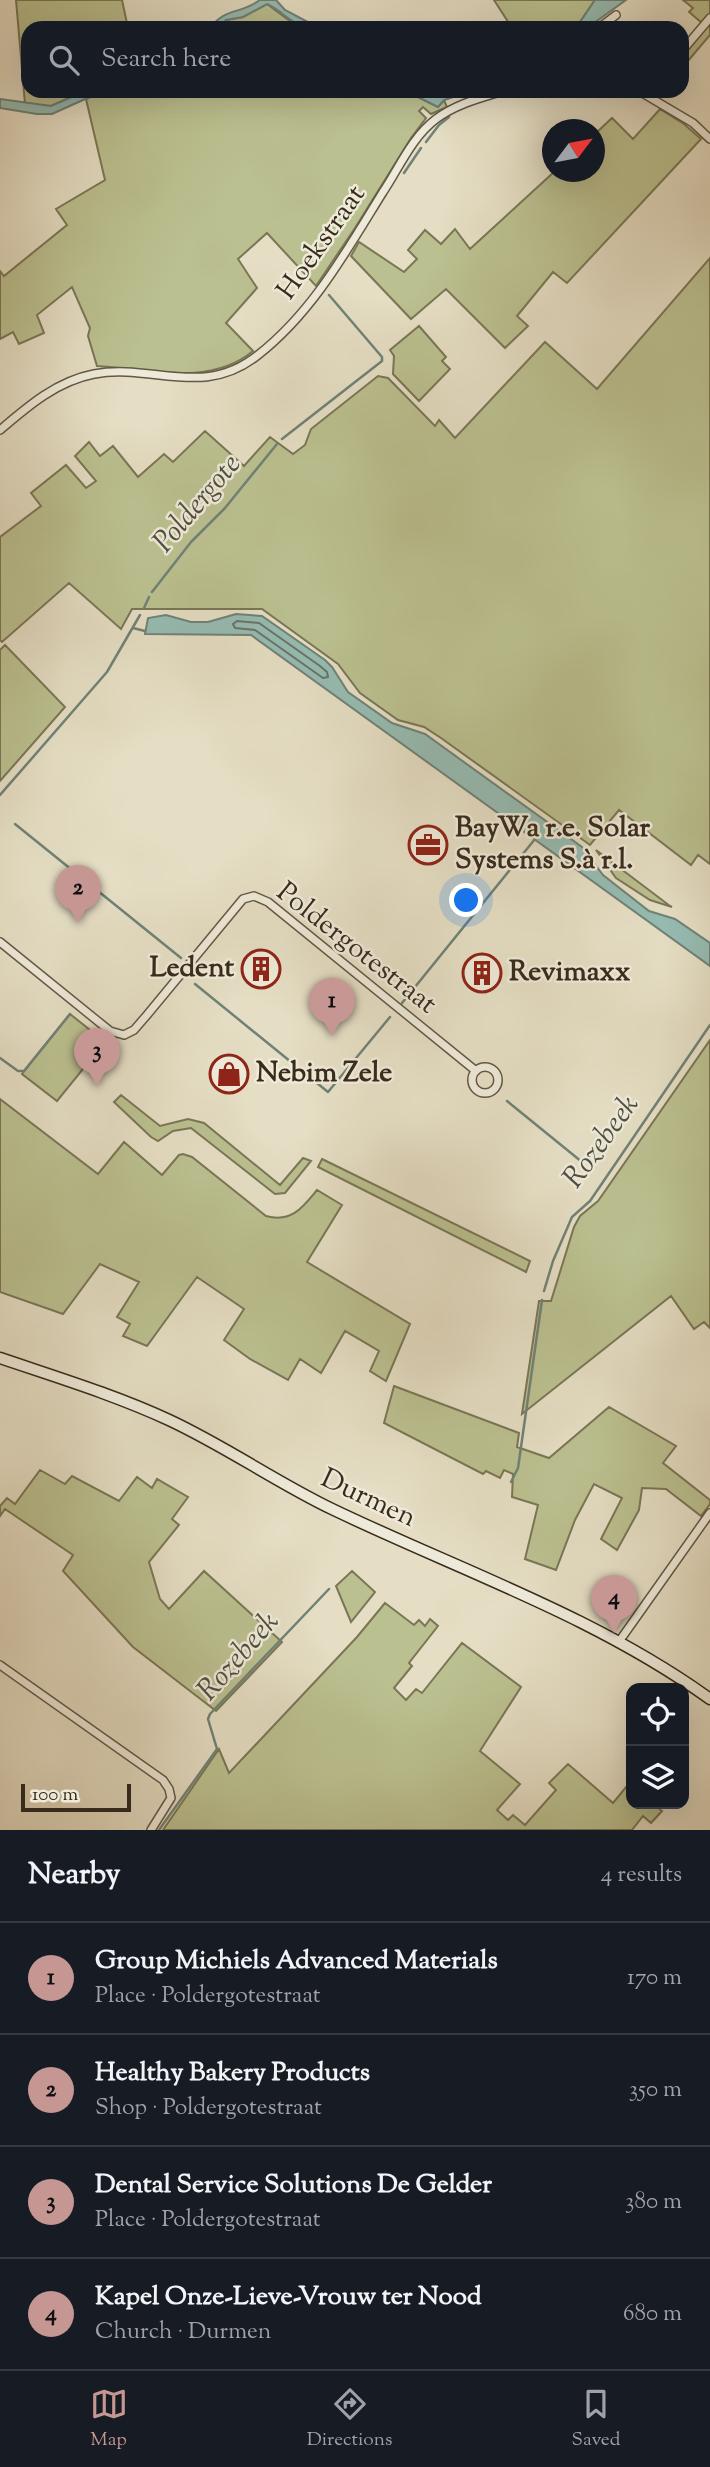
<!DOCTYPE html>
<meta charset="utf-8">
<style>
body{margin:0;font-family:"Sorts Mill Goudy",serif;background:#20242c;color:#f1f3f6}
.controls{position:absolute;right:21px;bottom:21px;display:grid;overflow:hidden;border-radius:14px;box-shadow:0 7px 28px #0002}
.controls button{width:63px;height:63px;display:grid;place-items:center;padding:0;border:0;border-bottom:2px solid #363941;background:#171b24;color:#f1f3f6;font:35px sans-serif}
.compass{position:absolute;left:542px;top:119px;width:63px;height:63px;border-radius:50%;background:#171b24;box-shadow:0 7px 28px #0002;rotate:58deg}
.scale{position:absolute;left:21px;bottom:18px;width:110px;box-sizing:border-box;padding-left:7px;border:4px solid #382b1c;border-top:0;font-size:19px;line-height:24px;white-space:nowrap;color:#382b1c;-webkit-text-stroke:5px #eeead9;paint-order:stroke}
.you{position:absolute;left:467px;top:901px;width:24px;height:24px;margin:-18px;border:5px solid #fff;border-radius:50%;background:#1a73e8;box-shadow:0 0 0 10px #1a73e833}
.badge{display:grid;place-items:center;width:46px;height:46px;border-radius:50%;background:#c59692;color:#111;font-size:23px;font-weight:700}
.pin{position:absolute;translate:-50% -58px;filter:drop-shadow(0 2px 4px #0008)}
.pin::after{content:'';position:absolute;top:37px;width:24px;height:21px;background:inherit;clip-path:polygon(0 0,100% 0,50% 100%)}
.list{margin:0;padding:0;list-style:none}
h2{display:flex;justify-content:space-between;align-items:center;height:91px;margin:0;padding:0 28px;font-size:30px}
h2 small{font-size:23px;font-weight:400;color:#9ea1a6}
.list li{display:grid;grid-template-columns:46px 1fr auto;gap:21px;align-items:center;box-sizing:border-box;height:112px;padding:0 28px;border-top:2px solid #363941}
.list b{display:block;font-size:26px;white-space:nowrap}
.list p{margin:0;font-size:23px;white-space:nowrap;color:#9ea1a6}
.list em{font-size:23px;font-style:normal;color:#9ea1a6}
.icon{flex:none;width:38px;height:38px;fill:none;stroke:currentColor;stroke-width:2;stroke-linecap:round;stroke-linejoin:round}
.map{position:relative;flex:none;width:710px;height:1830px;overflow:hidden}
.search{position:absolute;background:#171b24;box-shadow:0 7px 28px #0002;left:21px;right:21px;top:21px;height:77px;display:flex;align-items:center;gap:18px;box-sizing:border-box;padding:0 24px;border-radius:21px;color:#9ea1a6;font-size:26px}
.sheet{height:539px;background:#171b24}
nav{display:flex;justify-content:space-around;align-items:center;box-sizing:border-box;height:98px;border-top:2px solid #363941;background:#171b24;font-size:19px;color:#9ea1a6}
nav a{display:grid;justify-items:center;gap:4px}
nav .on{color:#c59692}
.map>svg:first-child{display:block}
.green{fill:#bbc090;stroke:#7a7656;stroke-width:2}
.water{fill:#96bcb3;stroke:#708277;stroke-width:2}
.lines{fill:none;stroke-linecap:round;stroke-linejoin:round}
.shore{stroke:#677468;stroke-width:2}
.stream{stroke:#708277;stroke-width:2.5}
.street-casing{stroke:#635846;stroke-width:10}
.secondary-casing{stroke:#382b1c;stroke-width:13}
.street{stroke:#eeead9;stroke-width:7}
.secondary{stroke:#eeead9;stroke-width:10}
.labels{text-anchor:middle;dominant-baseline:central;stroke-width:5;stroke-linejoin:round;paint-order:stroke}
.street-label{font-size:28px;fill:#382b1c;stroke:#eeead9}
.poi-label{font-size:28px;font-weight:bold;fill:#382b1c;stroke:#eeead9;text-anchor:start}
.water-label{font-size:30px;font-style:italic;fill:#504f42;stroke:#eeead9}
</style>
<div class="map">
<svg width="710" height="1830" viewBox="0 0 710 1830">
<rect width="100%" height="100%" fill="#e5dec4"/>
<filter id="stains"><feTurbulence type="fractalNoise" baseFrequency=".00286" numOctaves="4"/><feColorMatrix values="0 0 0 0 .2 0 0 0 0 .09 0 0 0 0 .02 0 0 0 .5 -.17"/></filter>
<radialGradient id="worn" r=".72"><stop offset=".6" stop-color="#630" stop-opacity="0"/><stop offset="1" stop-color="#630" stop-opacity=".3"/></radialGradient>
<!-- green -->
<path class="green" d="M16 0H122L128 28H28V91H85L51 106 25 104Z
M494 0H595L576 28H512Z
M683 0H710V14L702 23 689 12 693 8Z
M267 4 287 19 306 28H218L226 20 243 17Z
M710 23V35L682 68V55Z
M103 91H406L438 107 444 100 447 107 431 114 423 107 419 111 426 118 411 138 355 228 316 286 267 233 238 259 257 288 226 323 253 351C210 387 148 369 97 366L88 336 90 328 72 287 37 315 44 333 19 344 13 332 0 339V271L4 276 67 225 56 209 105 180 86 99Z
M660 109 684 124 701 139 567 283 553 272 517 316 528 326 505 348 446 289 411 319 351 256 359 242 404 272 417 259 408 250 425 230 441 244 455 229 470 249 554 172H594L595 134 612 118 633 139Z
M710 258V864L698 855 691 865 619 810 590 845 441 738 424 727 398 720 360 693 338 664 262 609H132L121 629 69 583 2 642 0 640V537L41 506 31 493 66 465 86 488 96 481 75 456 89 442 100 456 113 446 138 477 164 454 173 462 205 431 244 466 270 437 293 454 305 445 311 429 378 376 388 378 435 426 439 420 455 438 545 342 597 389Z
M419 326 446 357 442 361 450 369 419 401 393 374 394 356 390 350Z
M5 645 65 707 0 781V650Z
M596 850 670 906 672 907 650 900 616 878Z
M70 1014 105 1042 57 1101 22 1074Z
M710 1040V1328L704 1322 694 1329 671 1296 522 1414 539 1301H551L574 1227 580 1216 598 1201Z
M121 1095 160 1126 188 1119 204 1123 280 1185 303 1158 311 1161 285 1193 275 1194 191 1128 173 1131 158 1141 151 1137 114 1102Z
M0 1099 98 1174 124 1142 162 1175 179 1155 183 1154 192 1157 266 1216C292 1223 303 1207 317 1190L342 1205 307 1262 410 1324 386 1381 370 1371 379 1351 345 1331 321 1373 300 1359 288 1380 250 1359 224 1340 244 1309 197 1277 147 1346 123 1336 130 1324 117 1317 139 1282 100 1264 63 1314 0 1292Z
M322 1159 530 1261 526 1272 318 1167Z
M394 1386 519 1433 517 1447 549 1458 609 1407 676 1446 663 1463 710 1500V1504L701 1516 666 1489 642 1488 639 1510 617 1550 601 1539 622 1498 594 1484 575 1520 556 1570 525 1559 538 1505 512 1497 513 1474 504 1470 500 1478 486 1471 483 1474 384 1423Z
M40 1470 65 1484 72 1476 119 1501 137 1477 152 1488 157 1479 188 1497 172 1519 179 1525 149 1562 160 1599 169 1609 204 1571 282 1642 216 1711 133 1647 63 1571 73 1555 5 1509 0 1516V1506L7 1498 15 1504Z
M352 1571 375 1592 351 1622 336 1586Z
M385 1603 414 1625 419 1620 425 1626 430 1619 438 1626 409 1663 412 1666 394 1688 406 1700 416 1689 422 1693 462 1643 521 1687 480 1751 520 1784 497 1810 508 1820 513 1815 525 1825 556 1790 549 1783 568 1764 613 1803 631 1781V1804H653L662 1811 651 1823 643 1816 632 1830H163L219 1749 229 1773 357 1637Z"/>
<!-- water -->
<path class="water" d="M260 0H276L285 10 319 28C291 28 288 14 267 4L243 17 226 20 218 28H210C226 7 239 15 260 0Z
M595 0H626L587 28H576Z
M85 91H103L52 114H37L0 108V99L51 106Z
M406 91C416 91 425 96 435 96 448 96 459 91 472 91L444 100 438 107Z
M236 614 262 616 325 660 332 667 348 692 392 723 425 734 582 847 603 875 649 911 675 919 710 943V966L251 635 145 634 148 618 166 615 191 622H208Z"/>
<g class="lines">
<!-- shore -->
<path class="shore" d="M237 621 259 623 320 666 327 672 328 677 323 678 255 630 235 628 233 624Z"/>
<!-- stream -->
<path class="stream" d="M426 142 439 125 449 117
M404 173 421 148
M282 439 382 361V357L329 295
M152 592 191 542 225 508 277 444
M144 608 149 597
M133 628 145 631
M0 795 107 672 140 615
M15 824 181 958
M195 984 328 1092 390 1017
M402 1003 535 839
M0 1058 18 1071H24L70 1014
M507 1101 582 1162
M544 1291 553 1261 572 1217 590 1201 710 1025
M511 1482 518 1468 542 1300
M159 1830 217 1749 208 1719 210 1714 329 1589"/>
<defs>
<path id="street" d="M599 28 616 15
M682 51 710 18
M639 91 693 123 710 139
M0 430C28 406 57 381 94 374 153 363 203 399 258 355 313 312 347 250 383 192 399 168 412 137 436 119 456 104 480 98 503 91
M0 942 110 1031 124 1035 134 1030 147 1015 243 899 254 896 268 902 476 1071
M472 1080a13 13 0 1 1 26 0a13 13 0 1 1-26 0Z
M618 1643 710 1513
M0 1665 163 1780 169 1789 171 1798 151 1830"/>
<path id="secondary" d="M0 1358C56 1377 115 1395 169 1420 225 1446 276 1482 332 1509 459 1570 595 1616 710 1699"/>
</defs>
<!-- street casing -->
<use href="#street" class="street-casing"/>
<!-- secondary casing -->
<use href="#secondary" class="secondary-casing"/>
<!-- street -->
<use href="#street" class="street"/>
<!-- secondary -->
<use href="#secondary" class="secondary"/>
</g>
<!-- icons -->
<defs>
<symbol id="office-ring" viewBox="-11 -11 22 22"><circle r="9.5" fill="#eeead9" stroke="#8f2418" stroke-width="1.5"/><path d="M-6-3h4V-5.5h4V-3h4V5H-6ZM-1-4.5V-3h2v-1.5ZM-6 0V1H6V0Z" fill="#8f2418"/></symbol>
<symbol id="building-ring" viewBox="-11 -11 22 22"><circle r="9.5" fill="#eeead9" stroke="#8f2418" stroke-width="1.5"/><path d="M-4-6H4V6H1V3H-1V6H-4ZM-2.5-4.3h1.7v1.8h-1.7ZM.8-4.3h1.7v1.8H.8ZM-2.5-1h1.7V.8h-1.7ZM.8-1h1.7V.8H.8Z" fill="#8f2418"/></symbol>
<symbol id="shop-ring" viewBox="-11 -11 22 22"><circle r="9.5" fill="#eeead9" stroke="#8f2418" stroke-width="1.5"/><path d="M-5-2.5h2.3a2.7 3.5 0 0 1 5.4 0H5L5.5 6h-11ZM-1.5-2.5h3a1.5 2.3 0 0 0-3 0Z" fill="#8f2418"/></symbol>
</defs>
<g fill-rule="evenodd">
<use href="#office-ring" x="406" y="823" width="44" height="44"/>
<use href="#building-ring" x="239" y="947" width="44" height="44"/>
<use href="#building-ring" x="460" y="951" width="44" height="44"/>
<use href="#shop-ring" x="207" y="1052" width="44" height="44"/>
</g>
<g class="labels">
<!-- street labels -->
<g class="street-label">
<text transform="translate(322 243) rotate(-55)">Hoekstraat</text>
<text transform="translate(356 949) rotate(38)">Poldergotestraat</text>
<text transform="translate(368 1499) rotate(25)">Durmen</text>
</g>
<!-- poi labels -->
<g class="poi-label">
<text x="455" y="829">BayWa r.e. Solar<tspan x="455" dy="32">Systems S.à r.l.</tspan></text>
<text x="234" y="969" text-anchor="end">Ledent</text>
<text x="509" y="973">Revimaxx</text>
<text x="256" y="1074">Nebim Zele</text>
</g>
<!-- water labels -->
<g class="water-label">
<text transform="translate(198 504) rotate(-50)">Poldergote</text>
<text transform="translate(602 1142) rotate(-54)">Rozebeek</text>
<text transform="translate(239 1657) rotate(-49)">Rozebeek</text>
</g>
</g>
<rect width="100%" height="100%" filter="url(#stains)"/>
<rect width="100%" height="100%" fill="url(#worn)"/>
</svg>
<div class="controls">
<button><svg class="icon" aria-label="locate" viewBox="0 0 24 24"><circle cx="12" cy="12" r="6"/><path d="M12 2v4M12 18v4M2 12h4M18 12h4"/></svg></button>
<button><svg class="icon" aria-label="layers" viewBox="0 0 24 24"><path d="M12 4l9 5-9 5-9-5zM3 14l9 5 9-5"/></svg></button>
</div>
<svg class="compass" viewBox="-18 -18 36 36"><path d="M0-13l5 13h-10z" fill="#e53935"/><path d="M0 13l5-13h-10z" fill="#9ea1a6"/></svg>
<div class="scale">100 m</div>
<div class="you"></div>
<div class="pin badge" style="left:332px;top:1036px">1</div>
<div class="pin badge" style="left:78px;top:923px">2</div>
<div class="pin badge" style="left:97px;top:1086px">3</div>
<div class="pin badge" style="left:614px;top:1633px">4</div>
<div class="search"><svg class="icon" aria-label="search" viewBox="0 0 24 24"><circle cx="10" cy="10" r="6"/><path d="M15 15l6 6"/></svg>Search here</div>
</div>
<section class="sheet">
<h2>Nearby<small>4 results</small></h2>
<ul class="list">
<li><span class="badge">1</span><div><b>Group Michiels Advanced Materials</b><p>Place · Poldergotestraat</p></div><em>170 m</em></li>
<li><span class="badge">2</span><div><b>Healthy Bakery Products</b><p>Shop · Poldergotestraat</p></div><em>350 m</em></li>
<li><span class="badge">3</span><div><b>Dental Service Solutions De Gelder</b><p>Place · Poldergotestraat</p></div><em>380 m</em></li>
<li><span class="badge">4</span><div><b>Kapel Onze-Lieve-Vrouw ter Nood</b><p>Church · Durmen</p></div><em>680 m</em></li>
</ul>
</section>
<nav>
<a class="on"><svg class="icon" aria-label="map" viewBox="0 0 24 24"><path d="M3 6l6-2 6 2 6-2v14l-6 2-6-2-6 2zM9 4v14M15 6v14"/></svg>Map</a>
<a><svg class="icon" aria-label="directions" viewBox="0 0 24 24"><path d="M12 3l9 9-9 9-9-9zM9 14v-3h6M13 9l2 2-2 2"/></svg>Directions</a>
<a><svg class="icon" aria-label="saved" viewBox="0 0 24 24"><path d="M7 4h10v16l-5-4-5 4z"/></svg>Saved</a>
</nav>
